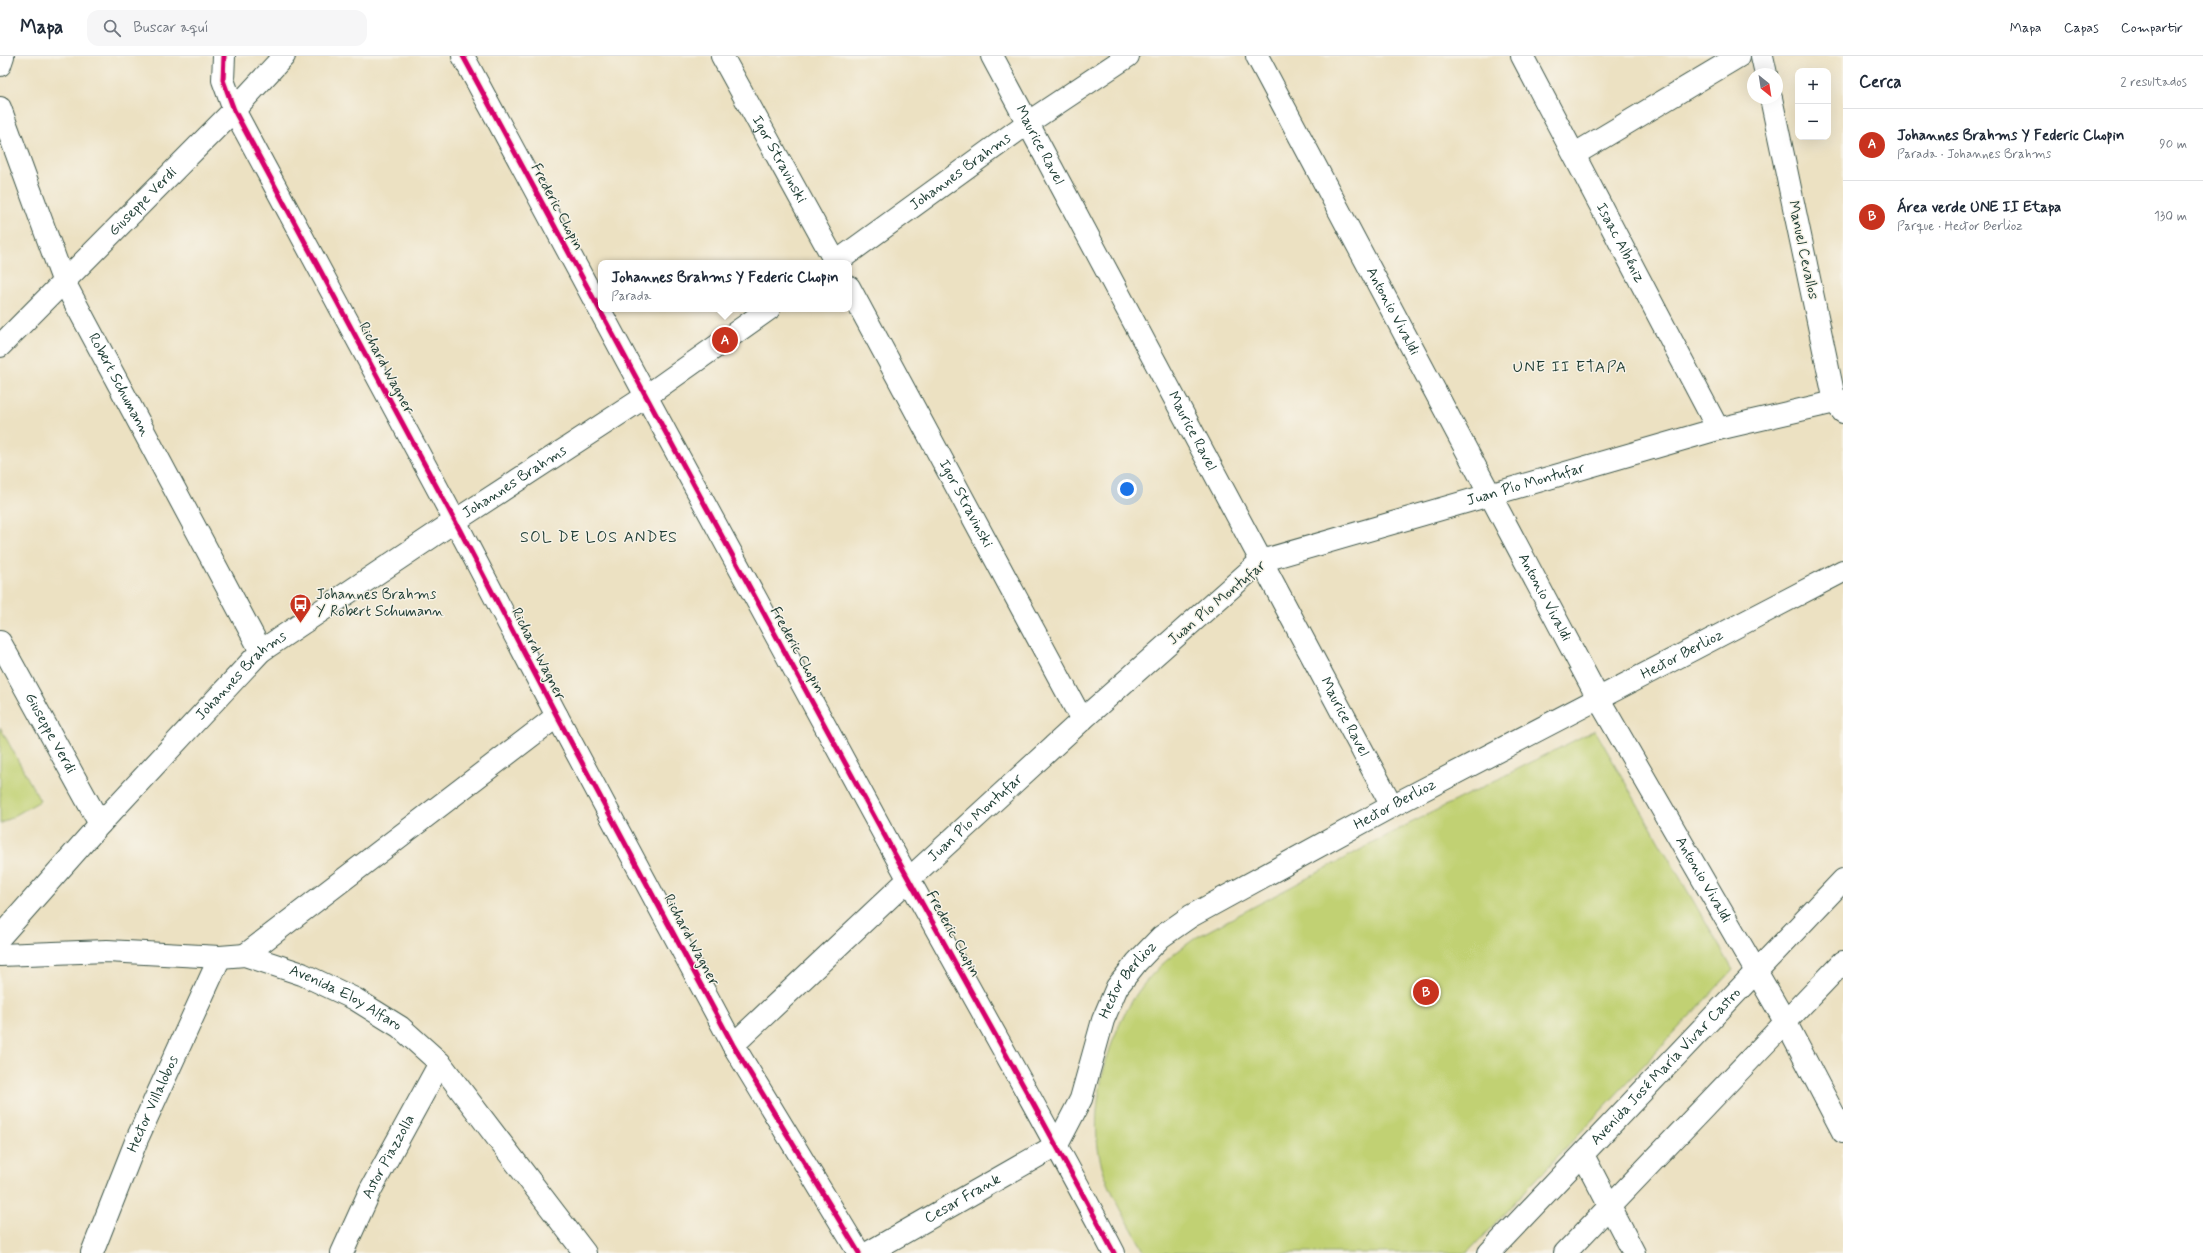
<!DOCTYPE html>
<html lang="es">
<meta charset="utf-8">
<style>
body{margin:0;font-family:Mynerve,sans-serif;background:#f6f6f7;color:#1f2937}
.controls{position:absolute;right:12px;top:12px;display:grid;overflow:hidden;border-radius:8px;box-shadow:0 4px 16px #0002}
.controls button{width:36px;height:36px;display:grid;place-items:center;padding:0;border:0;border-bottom:1px solid #e0e1e3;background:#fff;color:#1f2937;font:20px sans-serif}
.compass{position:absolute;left:1747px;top:12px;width:36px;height:36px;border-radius:50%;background:#fff;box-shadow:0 4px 16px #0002;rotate:150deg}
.you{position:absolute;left:1127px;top:433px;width:14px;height:14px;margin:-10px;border:3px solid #fff;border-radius:50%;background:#1a73e8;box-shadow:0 0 0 6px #1a73e833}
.badge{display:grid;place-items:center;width:26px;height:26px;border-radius:50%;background:#c8321e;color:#fff;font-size:13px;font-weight:700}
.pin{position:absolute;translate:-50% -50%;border:2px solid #fff;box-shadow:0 1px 4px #0006}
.popup{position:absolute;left:598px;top:204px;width:254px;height:52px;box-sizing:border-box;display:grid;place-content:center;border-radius:8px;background:#fff;filter:drop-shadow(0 1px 3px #0005);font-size:13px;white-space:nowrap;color:#747a83}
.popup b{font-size:15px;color:#1f2937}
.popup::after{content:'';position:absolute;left:50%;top:100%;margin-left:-8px;border:8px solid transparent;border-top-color:#fff}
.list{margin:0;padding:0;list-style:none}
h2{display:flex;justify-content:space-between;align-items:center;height:52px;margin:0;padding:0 16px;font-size:17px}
h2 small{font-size:13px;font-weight:400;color:#747a83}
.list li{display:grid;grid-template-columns:26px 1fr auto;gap:12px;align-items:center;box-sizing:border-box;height:72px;padding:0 16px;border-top:1px solid #e0e1e3}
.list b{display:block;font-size:15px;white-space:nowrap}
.list p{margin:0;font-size:13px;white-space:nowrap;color:#747a83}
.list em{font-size:13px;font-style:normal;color:#747a83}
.icon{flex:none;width:22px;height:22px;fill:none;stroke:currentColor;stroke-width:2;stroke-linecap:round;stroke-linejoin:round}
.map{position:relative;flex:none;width:1843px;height:1197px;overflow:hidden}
header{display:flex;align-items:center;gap:24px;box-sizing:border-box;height:56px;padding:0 20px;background:#fff;border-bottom:1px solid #e0e1e3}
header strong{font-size:19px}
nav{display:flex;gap:22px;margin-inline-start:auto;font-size:14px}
.search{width:280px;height:36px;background:#f6f6f7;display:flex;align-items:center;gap:10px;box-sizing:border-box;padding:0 14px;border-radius:12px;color:#747a83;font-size:15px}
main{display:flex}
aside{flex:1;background:#fff}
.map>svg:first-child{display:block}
.green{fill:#c1d173;stroke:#708754}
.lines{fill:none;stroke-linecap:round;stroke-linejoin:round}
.street-casing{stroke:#3e5649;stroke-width:24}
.secondary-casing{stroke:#3e5649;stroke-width:24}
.street{stroke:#fff;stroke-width:22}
.secondary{stroke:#fff;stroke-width:22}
.cycleway-casing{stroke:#f7f3e8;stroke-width:8}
.cycleway{stroke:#d6006c;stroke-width:5}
.labels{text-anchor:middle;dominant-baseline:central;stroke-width:3;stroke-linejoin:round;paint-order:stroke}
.street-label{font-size:15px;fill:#1f3d34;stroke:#f7f3e8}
.poi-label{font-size:15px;fill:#1f3d34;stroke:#f7f3e8;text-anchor:start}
.neighbourhood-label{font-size:16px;letter-spacing:1px;fill:#1f3d34;stroke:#f7f3e8}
</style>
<header>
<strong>Mapa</strong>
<div class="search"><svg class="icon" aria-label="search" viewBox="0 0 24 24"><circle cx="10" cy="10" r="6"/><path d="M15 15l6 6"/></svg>Buscar aquí</div>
<nav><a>Mapa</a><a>Capas</a><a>Compartir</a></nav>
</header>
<main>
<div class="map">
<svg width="1843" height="1197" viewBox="0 0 1843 1197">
<rect width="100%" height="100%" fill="#f7f3e8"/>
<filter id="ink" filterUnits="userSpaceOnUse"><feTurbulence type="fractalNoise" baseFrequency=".025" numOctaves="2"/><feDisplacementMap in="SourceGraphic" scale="8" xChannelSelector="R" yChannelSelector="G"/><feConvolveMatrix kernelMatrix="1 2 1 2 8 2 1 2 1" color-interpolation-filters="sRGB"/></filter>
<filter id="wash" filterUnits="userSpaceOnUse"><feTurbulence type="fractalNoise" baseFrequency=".012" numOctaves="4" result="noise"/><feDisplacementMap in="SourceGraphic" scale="16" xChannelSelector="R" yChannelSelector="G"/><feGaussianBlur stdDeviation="0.9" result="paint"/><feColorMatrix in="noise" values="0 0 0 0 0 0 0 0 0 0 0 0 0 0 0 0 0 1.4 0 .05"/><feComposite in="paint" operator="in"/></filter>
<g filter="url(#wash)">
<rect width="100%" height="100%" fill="#ece1c2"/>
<!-- green -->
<path class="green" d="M0 671 40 745 0 768Z
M1595 674 1733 914 1467 1197H1145C1128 1164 1103 1129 1098 1092 1090 1039 1113 962 1149 922 1163 906 1180 893 1197 881L1405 770Z"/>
</g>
<g filter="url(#ink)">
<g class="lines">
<defs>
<g id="street">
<path d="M224 0 223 24 234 54 455 465 557 660 733 989 859 1197"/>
<path d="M463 0C605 266 749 530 893 795 967 929 1043 1062 1114 1197"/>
<path id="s1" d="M722 0 836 207"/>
<path id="s2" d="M992 0 1392 750"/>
<path id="s3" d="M1257 0 1598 642 1786 967 1843 1076"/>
<path id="s4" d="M1522 0 1718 373"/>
<path d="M1762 0 1766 18"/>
<path d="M0 9 3 0"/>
<path id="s5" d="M0 52 63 224 261 595"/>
<path d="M1575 98 1739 0"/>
<path id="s6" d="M835 207 1029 66 1128 0"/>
<path id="s7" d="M849 231 1082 664"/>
<path id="s8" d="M0 290 234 54 284 0"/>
<path id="s9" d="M0 586 100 768"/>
<path id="s10" d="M0 881 100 768 261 595 455 465 645 341 769 253"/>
<path d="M245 899 557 660"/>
<path id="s11" d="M733 989 909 823 1082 664 1261 505 1718 373 1835 346 1771 42"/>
<path d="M1583 1099 1634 1197"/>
<path id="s12" d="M92 1197 137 1083 220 901"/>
<path id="s13" d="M342 1197 371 1133 440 1007"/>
<path id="s14" d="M868 1197 1057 1089 1081 1043 1103 964 1117 931 1137 906 1161 881 1191 860 1392 750 1843 515"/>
</g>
<g id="secondary">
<path d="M1843 345 1835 346 1843 356"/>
<path id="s15" d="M0 899 107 895 220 901 245 899 302 918 355 943 400 971 440 1007 585 1197"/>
<path id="s16" d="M1489 1197 1843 824"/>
<path d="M1565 1197 1843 906"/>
</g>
</defs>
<!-- street casing -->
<use href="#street" class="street-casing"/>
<!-- secondary casing -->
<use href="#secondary" class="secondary-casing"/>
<!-- street -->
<use href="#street" class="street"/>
<!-- secondary -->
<use href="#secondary" class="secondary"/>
<defs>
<path id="cycleway" d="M224 0 223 24 234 54 455 465 557 660 733 989 859 1197
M463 0C605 266 749 530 893 795 967 929 1043 1062 1114 1197"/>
</defs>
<!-- cycleway casing -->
<use href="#cycleway" class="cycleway-casing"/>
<!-- cycleway -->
<use href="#cycleway" class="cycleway"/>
</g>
</g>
<!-- icons -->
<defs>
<symbol id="bus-pin" viewBox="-11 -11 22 30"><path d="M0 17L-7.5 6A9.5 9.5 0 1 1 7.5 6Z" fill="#c8321e" stroke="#f7f3e8"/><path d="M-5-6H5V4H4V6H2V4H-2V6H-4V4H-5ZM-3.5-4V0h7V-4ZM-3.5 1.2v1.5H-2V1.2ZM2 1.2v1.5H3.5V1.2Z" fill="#fff"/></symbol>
</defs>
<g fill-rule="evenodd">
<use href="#bus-pin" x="288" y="536" width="25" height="34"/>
</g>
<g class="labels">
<!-- street labels -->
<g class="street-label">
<text stroke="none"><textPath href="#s2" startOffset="101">Maurice Ravel</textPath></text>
<text stroke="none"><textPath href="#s1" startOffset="118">Igor Stravinski</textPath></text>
<text stroke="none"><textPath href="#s6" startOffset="155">Johannes Brahms</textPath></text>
<text stroke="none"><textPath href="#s8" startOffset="203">Giuseppe Verdi</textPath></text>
<text transform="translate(557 151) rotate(62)">Frederic Chopin</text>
<text stroke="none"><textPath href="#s4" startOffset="211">Isaac Albéniz</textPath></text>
<text transform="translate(1803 194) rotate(78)">Manuel Cevallos</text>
<text stroke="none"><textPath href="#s3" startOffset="289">Antonio Vivaldi</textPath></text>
<text transform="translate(386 312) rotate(62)">Richard Wagner</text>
<text stroke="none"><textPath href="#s5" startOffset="302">Robert Schumann</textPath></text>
<text stroke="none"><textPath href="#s2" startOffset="425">Maurice Ravel</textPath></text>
<text stroke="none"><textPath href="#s10" startOffset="692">Johannes Brahms</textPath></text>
<text stroke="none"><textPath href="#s11" startOffset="992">Juan Pío Montufar</textPath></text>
<text stroke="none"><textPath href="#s7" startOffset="246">Igor Stravinski</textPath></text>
<text stroke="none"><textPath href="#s3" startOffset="613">Antonio Vivaldi</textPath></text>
<text transform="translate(1217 547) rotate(-40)">Juan Pío Montufar</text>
<text transform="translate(797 594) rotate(61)">Frederic Chopin</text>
<text transform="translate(538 598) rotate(63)">Richard Wagner</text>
<text stroke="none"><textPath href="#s14" startOffset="1047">Hector Berlioz</textPath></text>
<text stroke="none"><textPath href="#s10" startOffset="356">Johannes Brahms</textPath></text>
<text stroke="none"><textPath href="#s2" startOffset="749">Maurice Ravel</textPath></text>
<text stroke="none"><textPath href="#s9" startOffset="104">Giuseppe Verdi</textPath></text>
<text stroke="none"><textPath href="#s14" startOffset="723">Hector Berlioz</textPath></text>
<text stroke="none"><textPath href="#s11" startOffset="332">Juan Pío Montufar</textPath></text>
<text stroke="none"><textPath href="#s3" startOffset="937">Antonio Vivaldi</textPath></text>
<text transform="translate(953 878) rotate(61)">Frederic Chopin</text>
<text transform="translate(691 884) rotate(62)">Richard Wagner</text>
<text stroke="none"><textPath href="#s14" startOffset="399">Hector Berlioz</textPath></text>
<text stroke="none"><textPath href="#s15" startOffset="355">Avenida Eloy Alfaro</textPath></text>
<text stroke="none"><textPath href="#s16" startOffset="257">Avenida José María Vivar Castro</textPath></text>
<text stroke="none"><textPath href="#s12" startOffset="161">Hector Villalobos</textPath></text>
<text stroke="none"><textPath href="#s13" startOffset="107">Astor Piazzolla</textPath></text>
<text stroke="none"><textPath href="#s14" startOffset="109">Cesar Frank</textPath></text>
</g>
<!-- poi labels -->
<g class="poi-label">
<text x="316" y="539">Johannes Brahms<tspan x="316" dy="17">Y Robert Schumann</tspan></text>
</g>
<!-- neighbourhood labels -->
<g class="neighbourhood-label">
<text x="1570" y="311">UNE II ETAPA</text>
<text x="599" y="481">SOL DE LOS ANDES</text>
</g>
</g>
</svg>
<div class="controls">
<button>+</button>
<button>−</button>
</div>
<svg class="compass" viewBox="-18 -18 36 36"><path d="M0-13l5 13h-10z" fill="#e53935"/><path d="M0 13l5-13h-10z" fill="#747a83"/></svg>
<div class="you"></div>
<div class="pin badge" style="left:725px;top:284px">A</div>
<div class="popup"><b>Johannes Brahms Y Federic Chopin</b>Parada</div>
<div class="pin badge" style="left:1426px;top:936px">B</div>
</div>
<aside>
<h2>Cerca<small>2 resultados</small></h2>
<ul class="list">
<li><span class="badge">A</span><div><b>Johannes Brahms Y Federic Chopin</b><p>Parada · Johannes Brahms</p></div><em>90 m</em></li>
<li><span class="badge">B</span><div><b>Área verde UNE II Etapa</b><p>Parque · Hector Berlioz</p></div><em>130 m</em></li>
</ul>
</aside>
</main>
